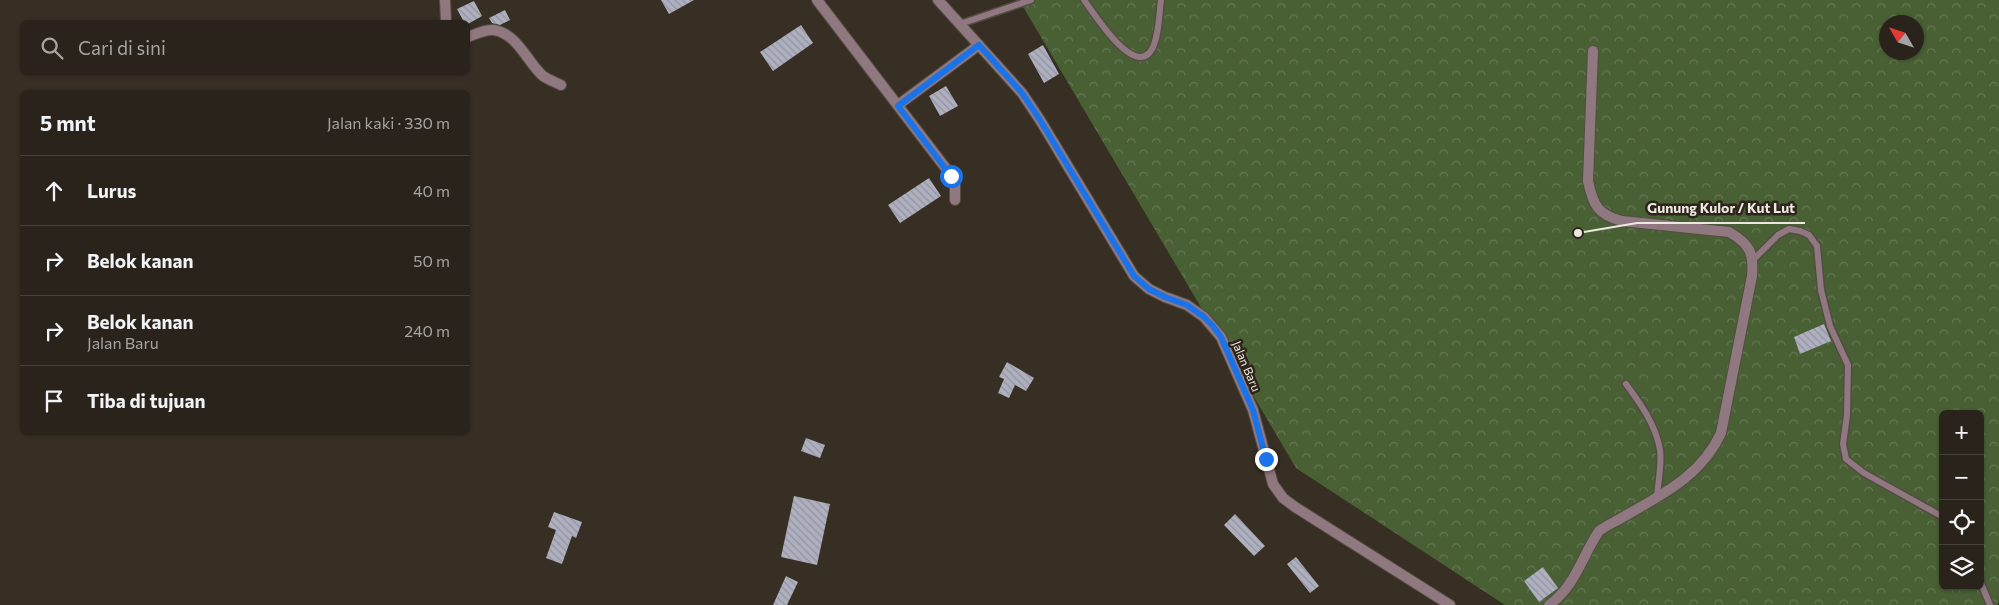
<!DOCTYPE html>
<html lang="id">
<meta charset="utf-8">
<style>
body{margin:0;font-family:Commissioner,sans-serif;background:#312b24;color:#f1f3f6}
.controls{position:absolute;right:15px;bottom:15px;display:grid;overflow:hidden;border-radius:8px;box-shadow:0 1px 4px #0004}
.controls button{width:45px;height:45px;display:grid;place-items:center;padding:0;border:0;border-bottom:1px solid #45403a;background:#29231b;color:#f1f3f6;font:25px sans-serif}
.compass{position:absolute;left:1879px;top:15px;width:45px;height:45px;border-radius:50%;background:#29231b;box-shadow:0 1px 4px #0004;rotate:309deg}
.stop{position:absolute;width:15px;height:15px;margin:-11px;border:4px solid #1a73e8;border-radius:50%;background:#fff}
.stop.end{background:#1a73e8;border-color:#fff;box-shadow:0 1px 5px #0008}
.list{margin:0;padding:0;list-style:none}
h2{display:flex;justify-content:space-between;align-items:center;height:65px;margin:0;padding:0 20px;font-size:21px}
h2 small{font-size:16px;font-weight:400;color:#a5a4a3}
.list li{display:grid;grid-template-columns:32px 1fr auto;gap:15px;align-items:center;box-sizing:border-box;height:70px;padding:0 20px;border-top:1px solid #45403a}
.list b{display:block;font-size:19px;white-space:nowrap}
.list p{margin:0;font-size:16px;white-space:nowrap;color:#a5a4a3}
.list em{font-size:16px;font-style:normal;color:#a5a4a3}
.icon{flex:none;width:28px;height:28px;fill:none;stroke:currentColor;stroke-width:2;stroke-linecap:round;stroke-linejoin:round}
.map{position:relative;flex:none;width:1999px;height:605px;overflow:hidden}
.search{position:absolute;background:#29231b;box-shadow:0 1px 4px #0004;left:20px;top:20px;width:450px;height:55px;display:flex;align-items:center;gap:12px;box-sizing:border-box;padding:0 18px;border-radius:8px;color:#a5a4a3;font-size:19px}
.panel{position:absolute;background:#29231b;box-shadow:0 1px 4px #0004;left:20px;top:90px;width:450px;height:345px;border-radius:8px}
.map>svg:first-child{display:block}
.forest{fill:url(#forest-crowns);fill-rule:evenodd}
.building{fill:url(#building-back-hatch)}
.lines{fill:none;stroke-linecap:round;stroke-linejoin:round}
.lane-casing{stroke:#544c42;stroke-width:9}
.street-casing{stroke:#544c42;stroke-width:12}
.lane{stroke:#907880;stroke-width:6}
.street{stroke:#907880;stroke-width:10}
.route{stroke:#1a73e8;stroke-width:6}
.labels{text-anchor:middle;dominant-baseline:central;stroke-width:5;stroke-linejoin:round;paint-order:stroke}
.street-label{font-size:12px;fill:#ede7e1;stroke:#2d251a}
.leader{fill:none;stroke:#ede7e1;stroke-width:2}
.callout-dot{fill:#ede7e1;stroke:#2d251a;stroke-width:2}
.callout-label{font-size:14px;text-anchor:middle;font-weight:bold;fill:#ede7e1;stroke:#2d251a;stroke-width:5;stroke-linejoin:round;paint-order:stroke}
</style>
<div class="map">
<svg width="1999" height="605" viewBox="0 0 1999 605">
<defs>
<pattern id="forest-crowns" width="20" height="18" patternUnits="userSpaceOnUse" patternTransform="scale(1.25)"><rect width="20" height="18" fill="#496035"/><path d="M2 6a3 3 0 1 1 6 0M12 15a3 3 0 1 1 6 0" fill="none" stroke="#647752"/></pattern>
<pattern id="building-back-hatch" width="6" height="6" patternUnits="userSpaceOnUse" patternTransform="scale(1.25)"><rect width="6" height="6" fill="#aeafbf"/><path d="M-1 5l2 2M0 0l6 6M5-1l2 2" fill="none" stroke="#9494a0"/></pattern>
</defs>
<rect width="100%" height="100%" fill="#372f24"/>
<!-- forest -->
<path class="forest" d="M1019 0H1999V601L1997 605H1505L1296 468ZM1886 22H1916V52H1886ZM1943 414H1980V586H1943Z"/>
<!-- building -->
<path class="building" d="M661 0H694L669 14Z
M474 1 482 16 468 24 464 22 457 9Z
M505 10 510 20 500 25 492 23 489 18Z
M801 25 813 43 773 71 760 52Z
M1043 45 1059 74 1044 83 1028 54Z
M946 86 958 106 940 116 929 96Z
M929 178 941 196 900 223 888 205Z
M1824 324 1831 341 1800 354 1794 337Z
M1007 362 1034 378 1026 391 1015 385 1009 398 998 393 1004 379 999 377Z
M806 438 825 445 820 458 801 451Z
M794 496 830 504 817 565 781 557Z
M554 512 582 522 576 538 572 536 562 564 546 558 556 530 548 527Z
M1235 514 1265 546 1254 556 1224 525Z
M1296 557 1319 586 1310 593 1287 564Z
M1543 567 1558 588 1539 602 1524 581Z
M786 576 798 582 787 605H773Z"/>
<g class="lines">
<defs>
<path id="lane" d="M1084 0C1093 12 1135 80 1152 49 1159 36 1159 15 1161 0
M960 24 1031 0
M1753 260 1778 235 1789 229 1800 231 1809 235 1817 246 1821 290 1830 326 1848 365 1847 415 1843 444 1846 459 1864 473 1943 517
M1626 384C1640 403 1656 425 1660 450 1662 464 1658 482 1657 497
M1980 581 1990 605"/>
<path id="street" d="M445 0 446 22
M817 0 951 175 955 184V200
M938 0 1022 93 1040 120 1134 276 1149 289 1165 297 1187 305 1204 317 1221 337 1253 410 1273 484 1283 498 1295 507 1450 605
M468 37C476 34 485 29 494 30 518 34 527 62 543 76 549 80 555 82 561 85
M898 105 979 45
M1549 605C1575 587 1582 556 1599 531 1607 525 1615 522 1623 517 1663 494 1701 476 1721 433L1752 276C1754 253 1750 244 1729 232L1622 221C1598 215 1593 205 1588 181L1593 51"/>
</defs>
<!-- lane casing -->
<use href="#lane" class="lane-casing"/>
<!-- street casing -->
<use href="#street" class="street-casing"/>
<!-- lane -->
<use href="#lane" class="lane"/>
<!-- street -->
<use href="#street" class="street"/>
</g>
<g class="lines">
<!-- route -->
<path class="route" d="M951 176 898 106 979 45 1022 93 1040 120 1134 276 1149 289 1165 297 1187 305 1204 317 1213 326 1221 337 1253 410 1266 459"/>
</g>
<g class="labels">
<!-- street labels -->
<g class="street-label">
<text transform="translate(1247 366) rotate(67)">Jalan Baru</text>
</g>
</g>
<!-- callouts -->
<path class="leader" d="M1578 233L1637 223H1805"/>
<circle class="callout-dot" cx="1578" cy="233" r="5"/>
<g class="callout-label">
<text x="1721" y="213">Gunung Kulor / Kut Lut</text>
</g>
</svg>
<div class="controls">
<button>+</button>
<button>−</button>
<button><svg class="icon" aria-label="locate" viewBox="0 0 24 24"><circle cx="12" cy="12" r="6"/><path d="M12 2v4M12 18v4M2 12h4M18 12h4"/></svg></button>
<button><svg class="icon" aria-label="layers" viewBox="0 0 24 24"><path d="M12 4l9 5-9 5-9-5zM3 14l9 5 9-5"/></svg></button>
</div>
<svg class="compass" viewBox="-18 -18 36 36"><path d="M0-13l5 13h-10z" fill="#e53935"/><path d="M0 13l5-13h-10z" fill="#a5a4a3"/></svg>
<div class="stop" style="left:951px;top:176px"></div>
<div class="stop end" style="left:1266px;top:459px"></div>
<div class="search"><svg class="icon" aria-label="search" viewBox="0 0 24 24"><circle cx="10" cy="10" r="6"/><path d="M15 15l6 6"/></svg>Cari di sini</div>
<section class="panel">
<h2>5 mnt<small>Jalan kaki · 330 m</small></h2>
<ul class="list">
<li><svg class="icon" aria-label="ahead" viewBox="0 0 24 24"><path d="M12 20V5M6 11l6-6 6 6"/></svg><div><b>Lurus</b></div><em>40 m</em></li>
<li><svg class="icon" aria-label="right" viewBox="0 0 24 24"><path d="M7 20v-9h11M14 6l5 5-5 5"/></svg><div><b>Belok kanan</b></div><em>50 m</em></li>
<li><svg class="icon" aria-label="right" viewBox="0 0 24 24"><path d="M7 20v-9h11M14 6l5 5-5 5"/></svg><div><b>Belok kanan</b><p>Jalan Baru</p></div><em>240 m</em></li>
<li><svg class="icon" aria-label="arrive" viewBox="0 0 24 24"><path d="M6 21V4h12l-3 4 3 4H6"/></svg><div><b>Tiba di tujuan</b></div></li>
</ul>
</section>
</div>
